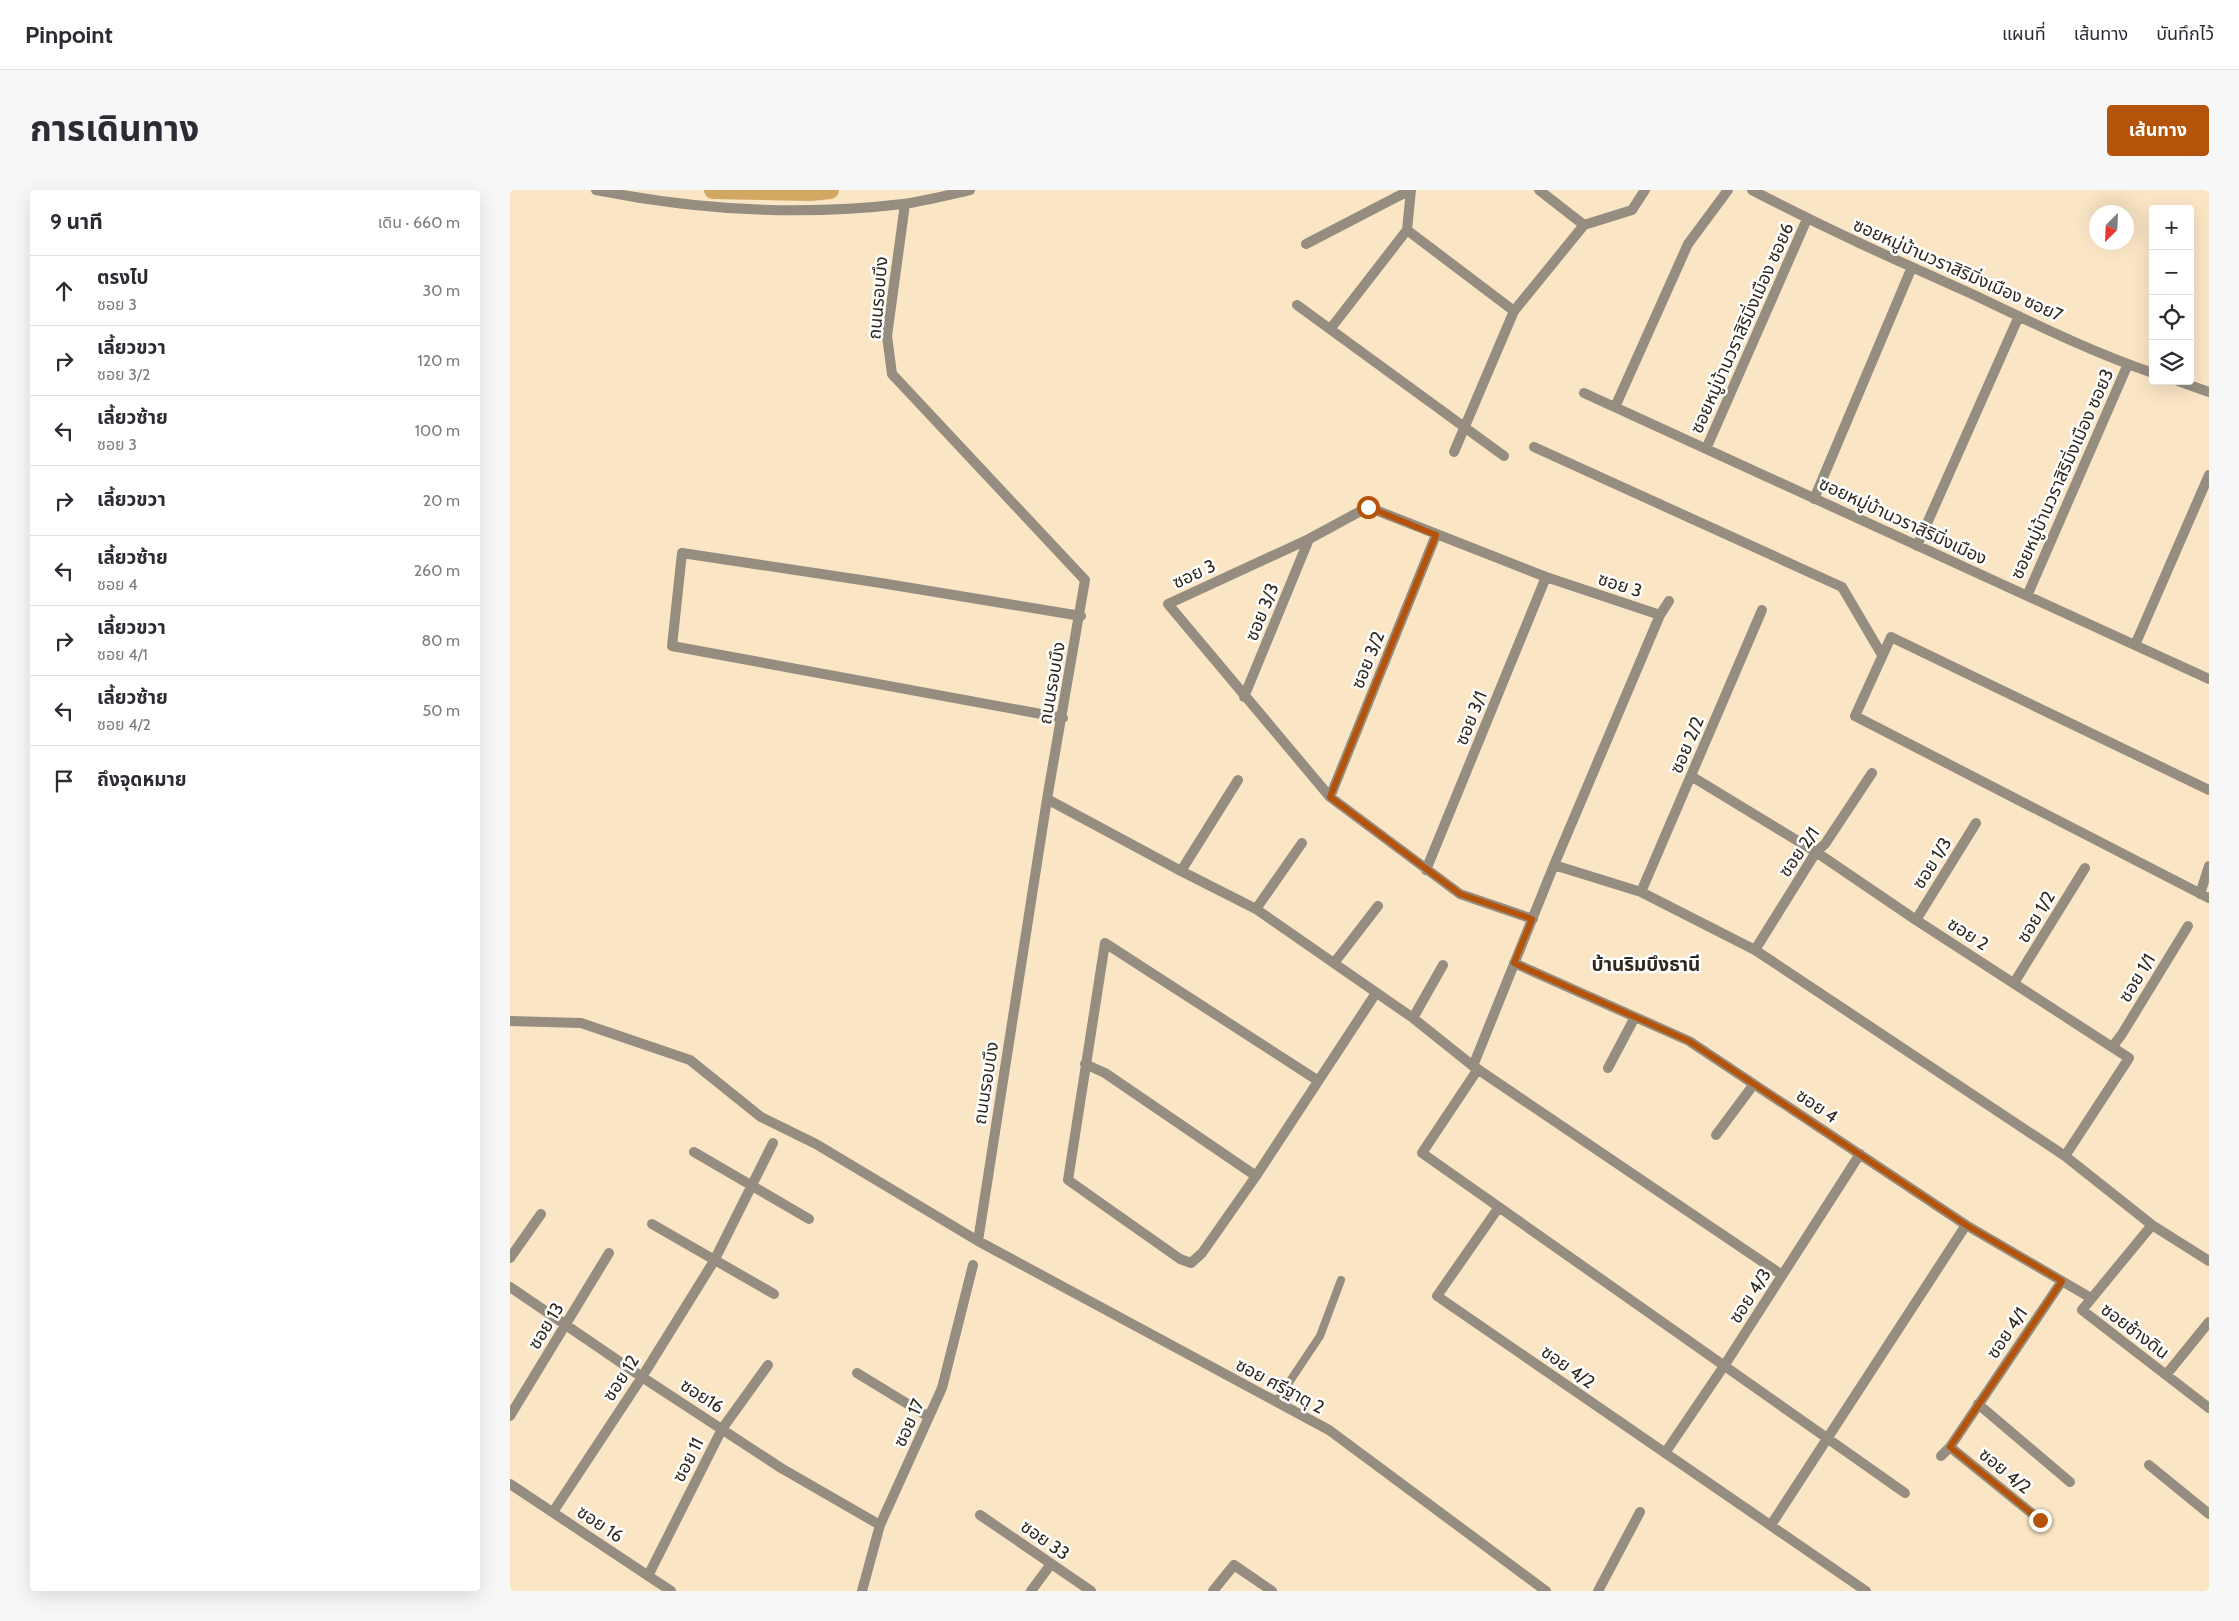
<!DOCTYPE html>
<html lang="th">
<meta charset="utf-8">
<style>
body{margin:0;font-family:Cabin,"Noto Sans Thai",sans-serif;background:#f7f7f7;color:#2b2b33}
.controls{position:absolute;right:15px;top:15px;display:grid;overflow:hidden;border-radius:5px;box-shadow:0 5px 20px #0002}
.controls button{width:45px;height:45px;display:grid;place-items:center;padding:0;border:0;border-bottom:1px solid #e1e1e2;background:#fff;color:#2b2b33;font:25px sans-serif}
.compass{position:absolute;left:1579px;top:15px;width:45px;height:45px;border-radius:50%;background:#fff;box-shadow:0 5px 20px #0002;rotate:204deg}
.stop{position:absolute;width:15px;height:15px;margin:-11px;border:4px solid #b45309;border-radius:50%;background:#fff}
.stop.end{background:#b45309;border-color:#fff;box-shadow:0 1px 5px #0008}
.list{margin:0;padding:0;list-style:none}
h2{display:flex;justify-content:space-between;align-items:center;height:65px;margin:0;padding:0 20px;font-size:21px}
h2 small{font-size:16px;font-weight:400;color:#7c7c81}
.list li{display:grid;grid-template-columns:32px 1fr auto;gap:15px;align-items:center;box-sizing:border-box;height:70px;padding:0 20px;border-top:1px solid #e1e1e2}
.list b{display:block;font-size:19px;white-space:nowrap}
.list p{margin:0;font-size:16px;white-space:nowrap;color:#7c7c81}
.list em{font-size:16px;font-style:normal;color:#7c7c81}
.icon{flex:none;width:28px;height:28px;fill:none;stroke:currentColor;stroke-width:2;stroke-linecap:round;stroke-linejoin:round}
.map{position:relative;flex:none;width:1699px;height:1401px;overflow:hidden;border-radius:5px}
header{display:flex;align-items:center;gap:30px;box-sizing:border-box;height:70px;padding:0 25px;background:#fff;border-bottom:1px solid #e1e1e2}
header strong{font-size:24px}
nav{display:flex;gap:28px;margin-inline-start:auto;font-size:18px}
.intro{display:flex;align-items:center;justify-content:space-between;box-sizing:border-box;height:120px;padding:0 30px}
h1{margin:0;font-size:35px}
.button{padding:12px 22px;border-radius:5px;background:#b45309;color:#fff;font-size:18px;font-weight:700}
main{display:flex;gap:30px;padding:0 30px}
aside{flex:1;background:#fff;border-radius:5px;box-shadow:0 5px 20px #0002}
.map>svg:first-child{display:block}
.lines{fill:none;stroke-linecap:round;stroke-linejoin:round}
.canal{stroke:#d2a762;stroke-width:18}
.service{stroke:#958d80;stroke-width:8}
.minor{stroke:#958d80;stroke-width:10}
.route{stroke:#b45309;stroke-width:6}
.labels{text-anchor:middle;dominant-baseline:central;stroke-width:5;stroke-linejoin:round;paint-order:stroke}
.street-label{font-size:18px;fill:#30281c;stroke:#fff}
.neighbourhood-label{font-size:19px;font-weight:bold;fill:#30281c;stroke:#fff}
</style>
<header>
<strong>Pinpoint</strong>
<nav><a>แผนที่</a><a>เส้นทาง</a><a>บันทึกไว้</a></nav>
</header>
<div class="intro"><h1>การเดินทาง</h1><a class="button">เส้นทาง</a></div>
<main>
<aside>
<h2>9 นาที<small>เดิน · 660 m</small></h2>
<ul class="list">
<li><svg class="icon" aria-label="ahead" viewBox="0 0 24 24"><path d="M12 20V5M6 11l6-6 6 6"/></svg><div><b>ตรงไป</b><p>ซอย 3</p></div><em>30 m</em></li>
<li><svg class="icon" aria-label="right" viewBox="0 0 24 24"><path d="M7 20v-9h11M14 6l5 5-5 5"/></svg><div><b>เลี้ยวขวา</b><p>ซอย 3/2</p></div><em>120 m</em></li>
<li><svg class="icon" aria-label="left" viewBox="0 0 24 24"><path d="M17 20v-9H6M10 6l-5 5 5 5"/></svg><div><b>เลี้ยวซ้าย</b><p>ซอย 3</p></div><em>100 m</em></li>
<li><svg class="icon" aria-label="right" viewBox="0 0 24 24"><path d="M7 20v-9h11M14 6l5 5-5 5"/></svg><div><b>เลี้ยวขวา</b></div><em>20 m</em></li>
<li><svg class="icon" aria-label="left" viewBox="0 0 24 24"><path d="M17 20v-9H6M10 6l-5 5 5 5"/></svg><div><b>เลี้ยวซ้าย</b><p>ซอย 4</p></div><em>260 m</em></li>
<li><svg class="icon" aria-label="right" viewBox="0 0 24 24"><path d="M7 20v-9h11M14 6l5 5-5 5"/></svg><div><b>เลี้ยวขวา</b><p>ซอย 4/1</p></div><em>80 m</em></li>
<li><svg class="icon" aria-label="left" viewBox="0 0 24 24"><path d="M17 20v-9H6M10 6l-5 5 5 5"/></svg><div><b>เลี้ยวซ้าย</b><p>ซอย 4/2</p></div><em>50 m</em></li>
<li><svg class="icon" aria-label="arrive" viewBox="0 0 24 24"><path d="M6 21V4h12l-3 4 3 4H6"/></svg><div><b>ถึงจุดหมาย</b></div></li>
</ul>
</aside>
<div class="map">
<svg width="1699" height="1401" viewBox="0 0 1699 1401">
<rect width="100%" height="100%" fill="#fae5c5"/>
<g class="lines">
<!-- canal -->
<path class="canal" d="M203 0 300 2 320 0"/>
<!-- service -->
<path class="service" d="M766 1212 810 1146 831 1090"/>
<!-- minor -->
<path class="minor" d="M86 0C186 20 291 26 393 14 415 11 438 5 460 0
M901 0 897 40 1004 121
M1029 0 1074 35
M1242 0C1314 38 1388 71 1462 104 1521 132 1581 162 1643 183
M395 14 377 146 382 184 575 390 537 609 468 1051
M796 54 900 0
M787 115 994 266
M821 138 897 40
M1668 191 1699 202
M1074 203 1699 489
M1105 217 1178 54 1218 0
M1024 257 1332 397 1372 465
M1196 259 1297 29
M944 262 1004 121 1074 35 1122 20 1135 0
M1304 309 1402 77
M1407 356 1509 126
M1517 406 1618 174
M1625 455 1699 285
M734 507 799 349
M553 528 162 456 172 363 371 393 571 426
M1181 586 1306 662 1406 730 1619 868 1555 966
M1699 600 1381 447 1345 526 1699 708
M820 607 926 345
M537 609 671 681 746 719 903 828 963 876 1272 1085
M1044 675 1131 702 1245 760 1555 966 1642 1035 1699 1071
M916 680 1036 387
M671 681 728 590
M1131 702 1252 420
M1690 704 1699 676
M746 719 792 653
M1023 729 950 704 820 607 658 414 799 349 858 317 1036 387 1150 425
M1406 730 1466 633
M1245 760 1306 662 1315 654 1362 583
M824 773 868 716
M1004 773 1179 851 1456 1035 1581 1108
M1504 793 1575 678
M903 828 933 775
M0 831 71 833 180 870 251 927 306 954 468 1051 819 1240 1036 1401
M1603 856 1612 844 1678 736
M575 874 595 883 746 986
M963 876 1044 675 1150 425 1159 411
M1098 878 1125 827
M968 879 912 963 1395 1303
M807 890 595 753 558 990 670 1069 681 1073 692 1063 746 986 866 803
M1206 945 1244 894
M184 962 299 1029
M989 1017 927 1106 1356 1401
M142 1034 264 1104
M1642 1035 1572 1120 1699 1218
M0 1068 31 1024
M0 1097 132 1187 271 1278 370 1335
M347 1183 419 1227
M1656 1185 1699 1132
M1468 1214 1560 1292
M0 1226 99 1063
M1440 1257 1530 1330
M1155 1263 1214 1176 1350 964
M1431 1266 1440 1257 1552 1091
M1639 1275 1699 1324
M0 1294 161 1401
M43 1322 132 1187 204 1071 263 953
M470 1325 581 1401
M1261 1335 1456 1035
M138 1386 212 1239 258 1175
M352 1401 370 1335 432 1198 463 1075
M521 1401 541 1374
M703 1401 724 1375 762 1401
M1088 1401 1130 1322"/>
</g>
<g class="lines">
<!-- route -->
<path class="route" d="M858 317 926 345 820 607 950 704 1022 729 1004 773 1179 851 1456 1035 1552 1091 1440 1257 1530 1330"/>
</g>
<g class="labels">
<!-- street labels -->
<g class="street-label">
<text transform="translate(1448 80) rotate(24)">ซอยหมู่บ้านวราสิริมิ่งเมือง ซอย7</text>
<text transform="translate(368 108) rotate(-85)">ถนนรอบบึง</text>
<text transform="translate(1232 138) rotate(-66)">ซอยหมู่บ้านวราสิริมิ่งเมือง ซอย6</text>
<text transform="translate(1552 284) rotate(-66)">ซอยหมู่บ้านวราสิริมิ่งเมือง ซอย3</text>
<text transform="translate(1393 331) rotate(25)">ซอยหมู่บ้านวราสิริมิ่งเมือง</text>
<text transform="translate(684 384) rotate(-25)">ซอย 3</text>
<text transform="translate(1110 395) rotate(18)">ซอย 3</text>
<text transform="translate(752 422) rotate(-68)">ซอย 3/3</text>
<text transform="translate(858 470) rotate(-68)">ซอย 3/2</text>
<text transform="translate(542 493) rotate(-80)">ถนนรอบบึง</text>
<text transform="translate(961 528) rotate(-68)">ซอย 3/1</text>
<text transform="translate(1177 555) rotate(-67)">ซอย 2/2</text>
<text transform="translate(1289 662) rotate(-55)">ซอย 2/1</text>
<text transform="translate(1422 673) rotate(-58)">ซอย 1/3</text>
<text transform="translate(1526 727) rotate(-59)">ซอย 1/2</text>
<text transform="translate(1458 744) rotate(33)">ซอย 2</text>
<text transform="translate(1627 788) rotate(-59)">ซอย 1/1</text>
<text transform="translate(476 893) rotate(-81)">ถนนรอบบึง</text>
<text transform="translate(1307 916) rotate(34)">ซอย 4</text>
<text transform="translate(1240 1106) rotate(-57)">ซอย 4/3</text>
<text transform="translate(36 1136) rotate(-59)">ซอย 13</text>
<text transform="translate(1625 1141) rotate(37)">ซอยช้างดิน</text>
<text transform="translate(1497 1143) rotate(-56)">ซอย 4/1</text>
<text transform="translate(1058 1177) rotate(35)">ซอย 4/2</text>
<text transform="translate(111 1188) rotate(-57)">ซอย 12</text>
<text transform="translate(770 1196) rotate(28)">ซอย ศรีฐาตุ 2</text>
<text transform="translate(192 1206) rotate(33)">ซอย16</text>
<text transform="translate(399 1233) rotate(-66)">ซอย 17</text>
<text transform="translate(178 1270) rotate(-63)">ซอย 11</text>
<text transform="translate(1495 1281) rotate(39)">ซอย 4/2</text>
<text transform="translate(90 1334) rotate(34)">ซอย 16</text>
<text transform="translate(535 1350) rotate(35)">ซอย 33</text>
</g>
<!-- neighbourhood labels -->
<g class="neighbourhood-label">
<text x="1136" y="774">บ้านริมบึงธานี</text>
</g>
</g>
</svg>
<div class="controls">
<button>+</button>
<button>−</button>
<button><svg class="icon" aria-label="locate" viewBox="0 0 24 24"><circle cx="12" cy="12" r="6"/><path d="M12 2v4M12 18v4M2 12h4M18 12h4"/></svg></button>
<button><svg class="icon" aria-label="layers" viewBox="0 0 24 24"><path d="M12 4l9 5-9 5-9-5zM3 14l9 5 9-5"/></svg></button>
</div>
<svg class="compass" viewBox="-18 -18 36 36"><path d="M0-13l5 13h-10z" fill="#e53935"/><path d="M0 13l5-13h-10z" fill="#7c7c81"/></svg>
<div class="stop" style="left:858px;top:317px"></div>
<div class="stop end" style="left:1530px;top:1330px"></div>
</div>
</main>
